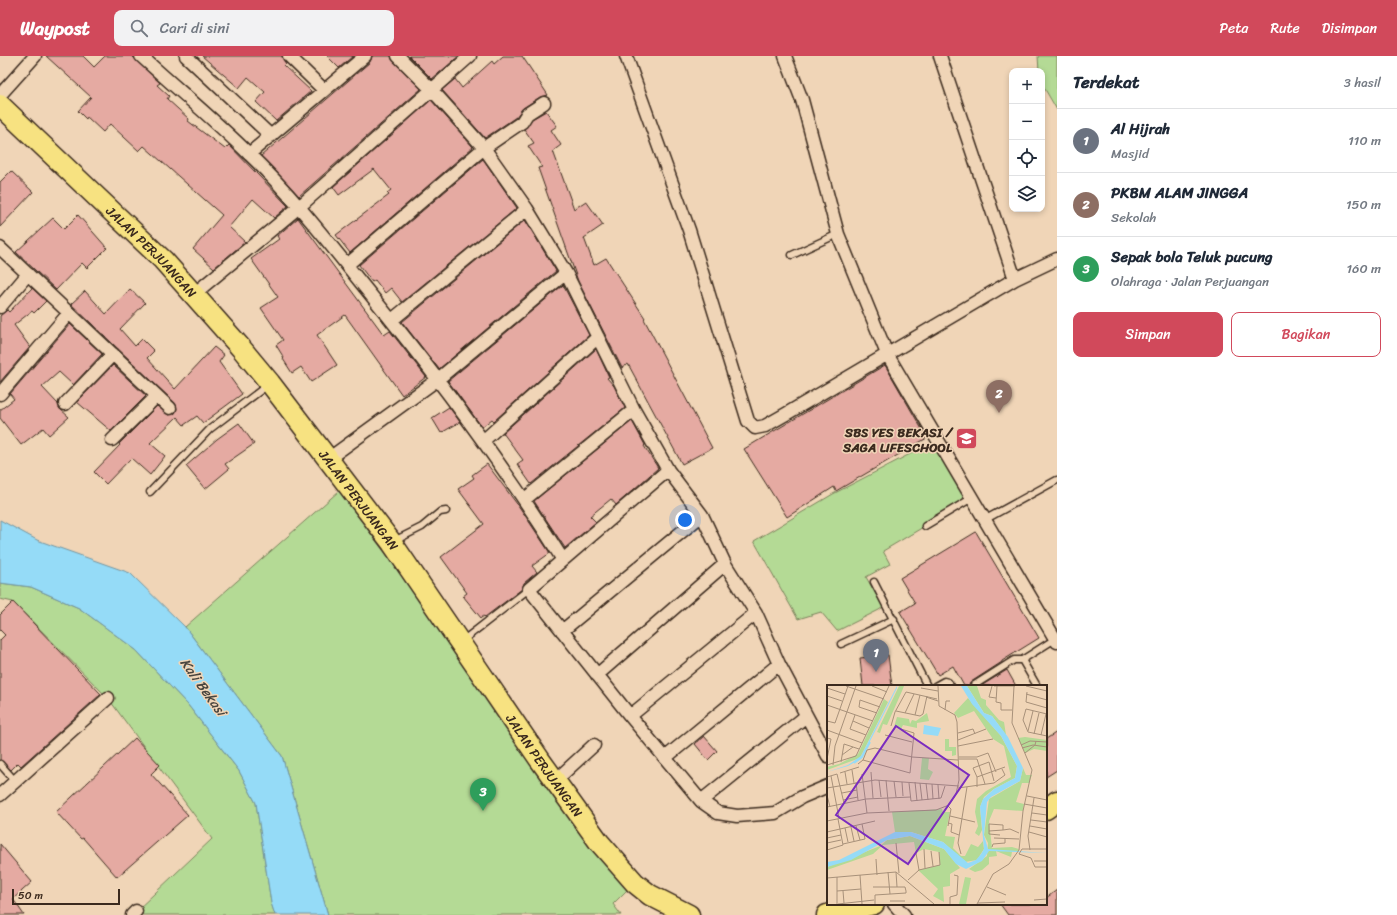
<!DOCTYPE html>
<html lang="id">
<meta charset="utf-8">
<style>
body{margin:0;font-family:Sriracha,sans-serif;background:#f2f2f3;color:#1f2937}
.controls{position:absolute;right:12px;top:12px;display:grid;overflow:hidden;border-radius:8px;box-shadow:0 2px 6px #0003}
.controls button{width:36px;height:36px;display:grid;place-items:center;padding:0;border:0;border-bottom:1px solid #e0e1e3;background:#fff;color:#1f2937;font:20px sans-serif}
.scale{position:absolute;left:12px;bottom:10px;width:108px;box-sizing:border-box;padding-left:4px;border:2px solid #3b2a1e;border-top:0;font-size:11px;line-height:14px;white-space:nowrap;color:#3b2a1e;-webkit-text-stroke:3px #f0d5b7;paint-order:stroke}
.you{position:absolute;left:685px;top:464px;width:14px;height:14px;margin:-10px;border:3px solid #fff;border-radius:50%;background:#1a73e8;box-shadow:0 0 0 6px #1a73e833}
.badge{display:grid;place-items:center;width:26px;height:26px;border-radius:50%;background:#d1495b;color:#fff;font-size:13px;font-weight:700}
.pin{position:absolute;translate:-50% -33px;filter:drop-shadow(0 1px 2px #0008)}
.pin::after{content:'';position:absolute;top:21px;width:14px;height:12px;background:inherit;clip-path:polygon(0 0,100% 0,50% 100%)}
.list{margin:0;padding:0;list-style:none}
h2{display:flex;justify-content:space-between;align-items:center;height:52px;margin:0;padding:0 16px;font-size:17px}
h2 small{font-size:13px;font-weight:400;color:#747a83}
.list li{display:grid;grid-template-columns:26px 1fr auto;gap:12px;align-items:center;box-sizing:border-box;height:64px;padding:0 16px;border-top:1px solid #e0e1e3}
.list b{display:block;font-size:15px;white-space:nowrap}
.list p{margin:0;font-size:13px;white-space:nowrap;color:#747a83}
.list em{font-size:13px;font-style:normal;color:#747a83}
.actions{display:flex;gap:8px;padding:12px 16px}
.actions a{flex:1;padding:9px 0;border:1px solid #d1495b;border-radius:8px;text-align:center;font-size:14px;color:#d1495b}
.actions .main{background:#d1495b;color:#fff}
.icon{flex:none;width:22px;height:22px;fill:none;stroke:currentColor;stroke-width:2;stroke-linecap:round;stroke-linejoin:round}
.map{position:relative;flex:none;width:1057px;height:859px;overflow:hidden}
header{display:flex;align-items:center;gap:24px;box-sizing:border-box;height:56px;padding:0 20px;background:#d1495b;color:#fff}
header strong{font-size:19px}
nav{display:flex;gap:22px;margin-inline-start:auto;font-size:14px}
.search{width:280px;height:36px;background:#f2f2f3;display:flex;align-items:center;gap:10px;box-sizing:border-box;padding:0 14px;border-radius:8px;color:#747a83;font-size:15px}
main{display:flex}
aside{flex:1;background:#fff}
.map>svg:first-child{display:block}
.green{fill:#b4da95;stroke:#78825a}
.water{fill:#95dbf7;stroke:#7194a0}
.building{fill:#e5aaa2;stroke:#3b2a1e}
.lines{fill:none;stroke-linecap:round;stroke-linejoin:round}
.lane-casing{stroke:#3b2a1e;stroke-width:9}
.street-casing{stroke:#3b2a1e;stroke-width:15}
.primary-casing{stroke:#3b2a1e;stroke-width:23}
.lane{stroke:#f0d5b7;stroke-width:6}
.street{stroke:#f0d5b7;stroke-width:12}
.primary{stroke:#f7e281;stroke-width:20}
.labels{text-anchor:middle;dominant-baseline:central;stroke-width:3;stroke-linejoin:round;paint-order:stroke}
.street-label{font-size:13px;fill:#3b2a1e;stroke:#f0d5b7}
.poi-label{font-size:13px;font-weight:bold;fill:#3b2a1e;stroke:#f0d5b7;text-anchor:end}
.water-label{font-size:14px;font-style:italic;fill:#48453f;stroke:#f0d5b7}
.inset-river{fill:none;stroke:#95dbf7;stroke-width:2}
.inset-road{fill:none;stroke:#a8917a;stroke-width:1}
.view{fill:#7b2cbf;fill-opacity:0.15;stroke:#7b2cbf;stroke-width:2}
.inset-edge{fill:none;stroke:#3b2a1e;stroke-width:2}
</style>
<header>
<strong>Waypost</strong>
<div class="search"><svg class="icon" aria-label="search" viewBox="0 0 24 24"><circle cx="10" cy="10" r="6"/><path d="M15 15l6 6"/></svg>Cari di sini</div>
<nav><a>Peta</a><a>Rute</a><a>Disimpan</a></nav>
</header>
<main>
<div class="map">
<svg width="1057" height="859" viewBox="0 0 1057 859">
<rect width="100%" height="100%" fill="#f0d5b7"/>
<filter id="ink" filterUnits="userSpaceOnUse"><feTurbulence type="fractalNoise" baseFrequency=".025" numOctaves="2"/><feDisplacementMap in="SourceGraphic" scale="8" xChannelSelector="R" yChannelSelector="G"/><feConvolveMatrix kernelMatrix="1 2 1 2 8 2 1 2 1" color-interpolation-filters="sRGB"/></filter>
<g filter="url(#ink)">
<!-- green -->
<path class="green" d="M1038 0H1057V54L1042 28V15H1039Z
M937 384 972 442 883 495 890 508 866 521 883 551 879 554 837 575 821 556 798 563 754 485 833 438Z
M339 435 632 829 613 848 621 859H328L282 700 185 571Z
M0 527 31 531 79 552 136 594 188 649 239 715 256 747 271 846 275 859H143L136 855 212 783 108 642 13 546 0 543Z"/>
<!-- water -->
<path class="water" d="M0 464 37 484 130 517 185 571 282 700 328 859H275L271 847 256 747 239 715 188 649 136 594 79 552 31 531 0 527Z"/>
<!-- building -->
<path class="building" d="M46 0H83L94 11 105 0H132L160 27 157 29 169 40 167 43 189 63 188 65 225 93 229 89 288 150 274 162 253 143 229 171 245 186 214 212 193 193 222 159 144 90 139 95 110 68 103 76 87 61 86 63 78 55 91 41Z
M202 0H282L286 8 284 10 311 35 276 65 256 46 265 36 248 21 239 32Z
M327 0H353L339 12Z
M372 0H391L393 5 421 33 299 140 261 100 370 6Z
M409 0H459L432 23Z
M503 0H522L548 39 540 41 523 52 516 61 485 82 442 34 455 23 462 32 492 5 494 8Z
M431 44 473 91 350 197 336 179 389 139 387 137 391 134 374 113 339 139 333 131Z
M546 55 557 70 551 74 561 89 553 95 574 153 586 145 603 169 584 182 594 209 606 202 645 262 644 263 712 392 682 408 628 308 622 312 578 225 538 112 542 111 528 90 534 87 524 73 532 63Z
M483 103 517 152 402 246 391 232 385 237 375 224 372 226 359 209Z
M11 115 33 136 0 171V126Z
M78 159 107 192 87 212 82 207 56 234 16 196 53 162 64 173Z
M298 162 384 279 390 275 426 321 402 339 345 259 317 279 337 309 311 326 301 311 292 317 283 303 284 302 276 289 283 284 261 252 278 241 251 203 279 183 277 180Z
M525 164 556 215 439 313 402 266Z
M563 229 589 279 494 365 492 363 482 371 448 325Z
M32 232 46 245 34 257 32 255 14 269 30 291 0 326V260L7 254 9 256Z
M130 233 145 247 120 273 135 290 142 283 154 295 147 302 175 333 214 291 224 299 219 306 242 338 203 367 197 360 184 369 177 361 150 387 165 400 150 419 131 402 106 428 94 416 120 389 119 388 157 350 169 359 175 357 177 353 175 347 71 248 85 235 106 258Z
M70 268 102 298 73 329 59 316 42 331 58 348 60 353 69 361 49 379 43 372 21 389 0 362V354L14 343 10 338Z
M596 293 609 321 607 322 614 330 625 352 531 428 517 408 523 404 503 377Z
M113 309 146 340 111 375 77 346Z
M885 309 927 382 836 435 834 431 787 461 744 393Z
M449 351 460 366 441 377 432 362Z
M632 365 645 389 644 390 658 412 616 449 611 443 590 460 596 466 565 492 534 445Z
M239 367 254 388 225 408 229 413 205 433 186 410 217 383Z
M487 408 520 452 550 497 532 510 537 516 524 527 522 533 485 561 484 560 481 562 463 540 467 537 441 501 484 468 458 433 474 422 472 419Z
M976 476 1039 582 1002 605V606L971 626 969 630H964L953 610 938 619 900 556 915 547 900 522Z
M13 546 101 638 21 710 18 707 11 714 0 704V584L5 579 0 574V559Z
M888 599 892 630H863L860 602Z
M1007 614 1016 630H981Z
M1057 676V714L1046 721V683Z
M704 680 717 695 708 704 695 688Z
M135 682 160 709 151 718 188 759 117 821 83 782 81 783 56 756Z
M0 788 32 826 13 843 24 859H0Z
M1057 834V859H1008L1000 848H1046V842Z"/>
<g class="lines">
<defs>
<path id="lane" d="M792 199 838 178
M150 436 210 373 269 328
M986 463 1057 424
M925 470 972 442
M394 485 422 471 440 456 446 455
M874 526 927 630
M462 585 529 533
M841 588 894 563
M1022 604 1037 630
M935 630 944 625 948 626 951 630
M973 630 1014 604H1022L1055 583
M0 708 16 726"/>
<path id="street" d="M141 0C177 33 215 64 249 98 292 139 329 187 366 233 437 320 504 409 563 504
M186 0 271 80
M289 0 324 34
M398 0 432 34 484 92 527 153 566 217 634 354 668 414 702 459 725 508 756 557 779 608 828 700
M626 0 689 174 748 365 755 372 765 370 786 358 1015 223 1057 203
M785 0 802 44 838 178 887 298 1057 586
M940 0 1015 223
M0 39 35 0
M249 98 365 0
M0 192 170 352
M347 209 484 92 522 66 527 58 544 47
M194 238 299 151 470 0
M0 251 28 218
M392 264 527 153
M0 338 69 257
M65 348 113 298
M112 384 157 340
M483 385 598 281
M328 403 437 324 566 217
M668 414 529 533 630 660 701 745 718 757 737 760 775 757 802 741 828 730
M525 443 634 354
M562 575 702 459
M597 619 725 508
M630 660 756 557
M665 702 779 608
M556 724 594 689
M0 739 108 642
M701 745 806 660
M894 848 904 859
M132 859 136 855"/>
<g id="primary">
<path id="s1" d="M0 49 163 204 241 292 270 327 392 487 540 704 599 786 635 827 650 839 689 859"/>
<path d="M1046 753 1057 745"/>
<path d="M827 859 874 848"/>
</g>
</defs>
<!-- lane casing -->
<use href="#lane" class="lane-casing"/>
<!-- street casing -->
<use href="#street" class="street-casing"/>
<!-- primary casing -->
<use href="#primary" class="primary-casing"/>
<!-- lane -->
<use href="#lane" class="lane"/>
<!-- street -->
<use href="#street" class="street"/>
<!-- primary -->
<use href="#primary" class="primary"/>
</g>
</g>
<!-- icons -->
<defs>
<symbol id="school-square" viewBox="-11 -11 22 22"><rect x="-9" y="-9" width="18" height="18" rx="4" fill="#d1495b" stroke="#f0d5b7"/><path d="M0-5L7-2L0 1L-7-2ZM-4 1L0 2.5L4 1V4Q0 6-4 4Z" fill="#fff"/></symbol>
</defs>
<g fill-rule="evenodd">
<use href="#school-square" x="954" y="370" width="25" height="25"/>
</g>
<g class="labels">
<!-- street labels -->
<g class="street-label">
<text stroke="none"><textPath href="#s1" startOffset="211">JALAN PERJUANGAN</textPath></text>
<text stroke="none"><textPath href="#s1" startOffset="535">JALAN PERJUANGAN</textPath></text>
<text stroke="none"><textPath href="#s1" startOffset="859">JALAN PERJUANGAN</textPath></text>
</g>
<!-- poi labels -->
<g class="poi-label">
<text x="952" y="376">SBS YES BEKASI /<tspan x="952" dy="15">SAGA LIFESCHOOL</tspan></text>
</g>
<!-- water labels -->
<g class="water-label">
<text transform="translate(203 631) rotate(54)">Kali Bekasi</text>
</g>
</g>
<!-- overview -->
<g transform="translate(827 629)">
<rect width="220" height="220" fill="#f0d5b7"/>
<path d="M72 1H77L75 6 60 40 56 39 53 48 50 47ZM140 1H150L154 13 159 15V20L172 35 177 37 179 50 165 31 157 28ZM141 13 174 51 190 81 188 93 167 104 157 112 153 122 155 145 152 151 148 148 151 141 148 127 150 114 159 106 184 92 177 61 166 54 147 26 131 33 127 28ZM57 14 61 17 33 73 0 85V82L12 79 31 69ZM100 28 102 36 90 38V43L76 40 74 44 67 42 70 32 82 34 83 39 85 35 89 36ZM198 52 220 55V66L207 64 198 68 191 53ZM118 54H122V62H129V70L125 71V66H118ZM95 73H102L101 84 106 87 102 95 93 94ZM196 83 199 90H205L202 98H195L189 117 197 119 196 126 167 124 162 136 165 163 185 162 192 164 191 167H185L184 172 169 166 170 171 162 172V179L155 185 148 187 142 184 160 171 161 158 157 150 162 114 193 96ZM115 124 116 127H123L118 151 128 152 126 163 134 171H138L144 159 151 162 156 156 157 164 150 175 138 177 116 157 84 147H68L65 127ZM83 151 117 164 133 183 123 189V201L116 202 117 217 106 211 111 204 91 185 113 180 112 167 97 164 89 168 87 157 56 160 46 169 0 185V182L53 161 60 155ZM138 192 144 193 139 219H132Z" fill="#b4da95"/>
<path d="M70 1V3L34 74 21 81 0 87 21 80 34 71ZM134 1H140L157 28 165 31 181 52 196 83 193 96 164 112 160 117 157 150 161 164 220 168 162 166 155 176 139 184 129 179 117 164 83 151 60 155 24 175 0 182V177L12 175 68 147H84L116 157 141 178 149 175 154 169 157 164 153 122 156 114 167 104 188 93 190 81 174 51 145 19ZM97 40 114 43 111 51 96 49Z" fill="#95dbf7"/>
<path class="inset-river" d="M27 78 35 72 43 57"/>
<path class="inset-road" d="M19 1 57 14M45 1 60 7M165 1 162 12 169 13M167 1H188M170 1 169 17 174 18V25H185M199 1 220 6M0 3 18 9M94 3 111 6M200 7 199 17 220 23M199 9 220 15M0 11 15 16M99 12 111 16M0 20 46 36M118 25 119 16H123M69 26 93 31 96 29 100 11M50 28 32 22 33 15 53 22M78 28 87 9M220 29 199 24 196 35 201 47 220 51M28 30 23 44 39 50M88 30 93 10M0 36 8 38 21 1M26 36 42 43M64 41 68 27 79 7 110 14M0 45 35 58M201 46 206 26M131 48 146 44 148 49M207 49 212 28M58 50 85 57M214 50 219 29M0 53 4 54 0 74M131 55 159 44M194 60 203 56 220 57M131 61 166 54M195 63 206 60 220 62M198 68 208 60 209 56M15 70 26 62M132 72H150L161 68 169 87M132 74H150L158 99M36 75 83 88 87 48 74 44M14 77 17 59 32 64M31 79 36 75 40 65 48 63 85 72 131 75M0 80 29 71 62 1M6 80 8 61 29 1M25 85 27 98M18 87 20 99M44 87 46 113M13 88 32 82M35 89 40 128M4 91 12 133M0 92 10 89 17 118M150 92 146 83 162 77 167 96M52 95 54 112M59 95 62 126M67 96 69 112M29 97 31 115M75 97 76 111M88 97 90 116M82 98 84 116 114 113 118 101M93 98 95 115M99 98 101 115M105 99 106 114M111 100 112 114M150 102V92L178 82M0 103 48 95 132 101M131 103 167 98 178 90 175 84M15 108 30 105M0 110 3 122M200 111 220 115M16 115 31 112M197 119 220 123M0 122 39 114 84 112M205 128 220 130M123 131 148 137M204 135 220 137M0 136 40 128 109 125 122 120 129 109 132 95 130 37 128 30 112 21 111 1M121 138 125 139 124 147 132 150M29 141 33 155M121 141 124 124 121 121M203 141 220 144M24 142 27 156M18 143 21 157M176 145V140L162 139V146L176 145 183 144 192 148M162 146V149L173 150M0 147 48 136M202 147 220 152M0 153 14 150M167 153 192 154M0 158 14 155M69 158 72 188M16 159 38 154 35 139M165 162 166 159 178 158V153M97 164 98 183M220 164H195L192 169 204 173 208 182H220M0 165 16 160 11 134M203 165 201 151 207 113M104 166 106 181M89 168 92 185M134 169 131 158 140 102M49 174 50 190M207 176H220M61 187 63 209M69 187 70 202M33 190 35 219M10 192V219M0 193 69 187 107 219M81 195 92 185 113 180 112 167M46 202H78L79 206V208L48 210V219M160 202 179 210M10 206 34 204M16 206 17 218M207 215 220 214M63 216H78M151 218 178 217M11 219 47 215M123 219V212L130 210 131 191 127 190M150 219 166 189 182 179 192 165 196 126 205 85 185 38 187 1"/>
<path class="view" d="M69 41 142 90 81 179 9 130Z"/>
<rect width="220" height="220" class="inset-edge"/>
</g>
</svg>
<div class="controls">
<button>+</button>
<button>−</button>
<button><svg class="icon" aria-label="locate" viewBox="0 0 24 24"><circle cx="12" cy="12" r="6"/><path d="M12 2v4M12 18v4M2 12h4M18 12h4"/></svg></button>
<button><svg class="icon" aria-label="layers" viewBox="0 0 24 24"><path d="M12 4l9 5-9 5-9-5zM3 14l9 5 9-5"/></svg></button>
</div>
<div class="scale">50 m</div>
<div class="you"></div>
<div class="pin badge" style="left:876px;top:616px;background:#6b7280">1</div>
<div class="pin badge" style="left:999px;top:357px;background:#8d6e63">2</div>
<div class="pin badge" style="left:483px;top:755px;background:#2e9e5b">3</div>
</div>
<aside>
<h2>Terdekat<small>3 hasil</small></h2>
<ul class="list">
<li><span class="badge" style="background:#6b7280">1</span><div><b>Al Hijrah</b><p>Masjid</p></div><em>110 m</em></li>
<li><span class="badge" style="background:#8d6e63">2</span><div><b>PKBM ALAM JINGGA</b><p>Sekolah</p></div><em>150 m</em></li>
<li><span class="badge" style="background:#2e9e5b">3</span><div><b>Sepak bola Teluk pucung</b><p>Olahraga · Jalan Perjuangan</p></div><em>160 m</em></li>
</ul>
<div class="actions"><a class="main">Simpan</a><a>Bagikan</a></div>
</aside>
</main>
